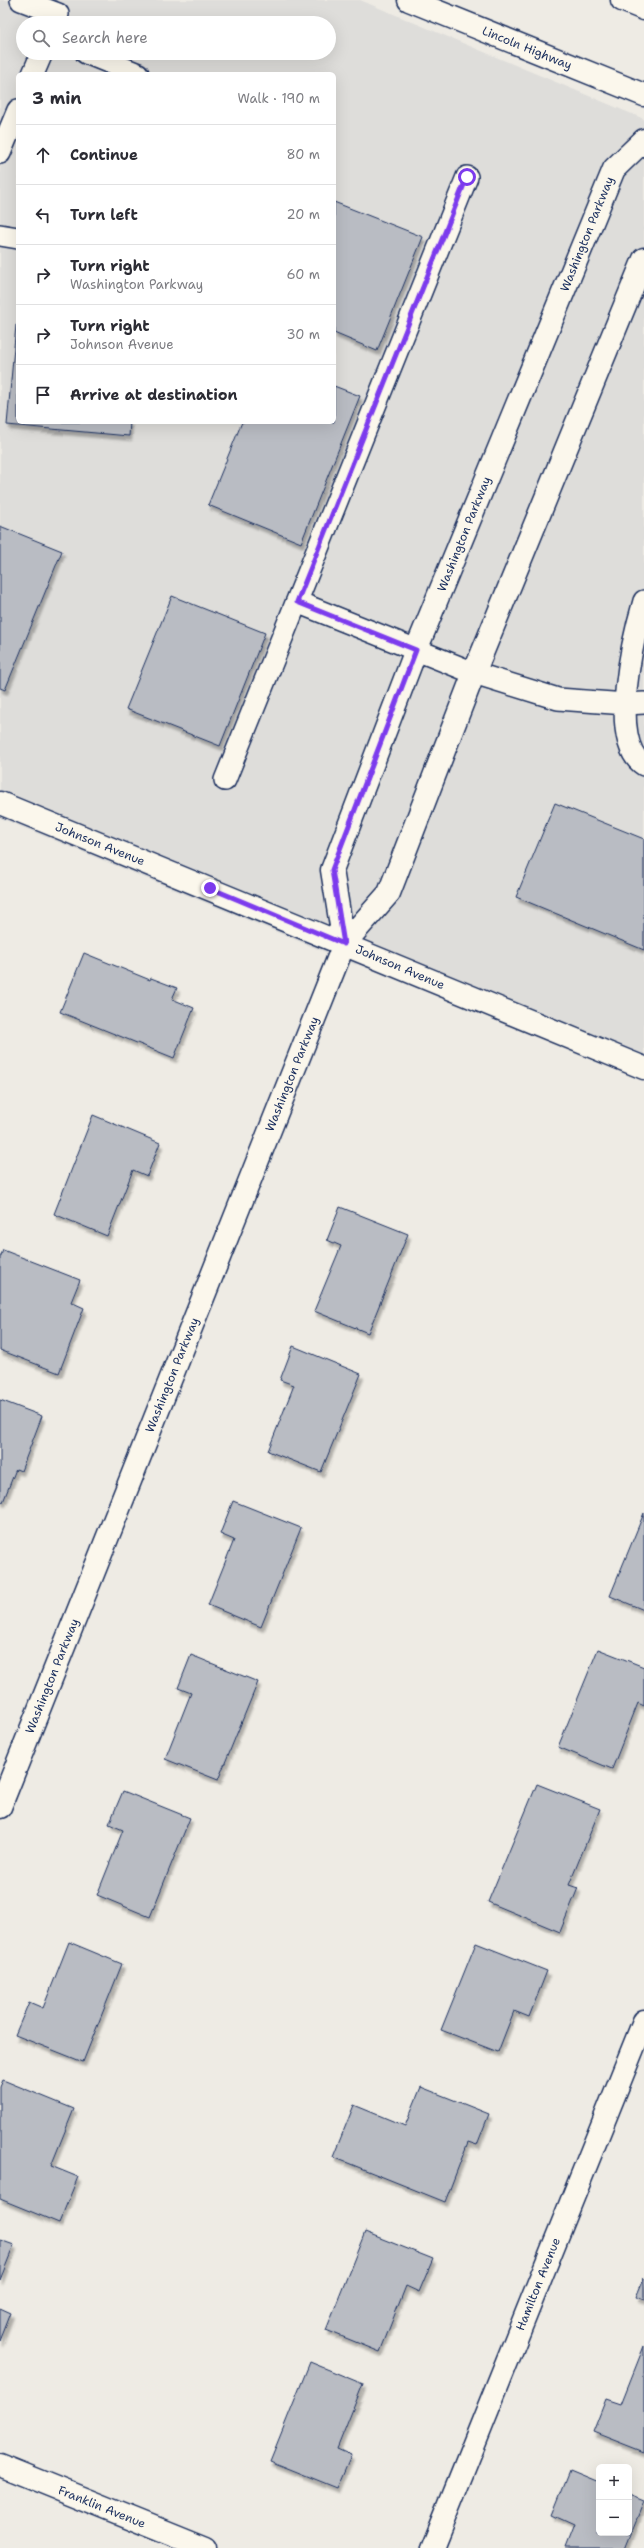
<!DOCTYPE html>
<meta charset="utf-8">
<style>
body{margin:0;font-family:"Shantell Sans",sans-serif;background:#f7f7f7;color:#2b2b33}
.controls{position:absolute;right:12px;bottom:12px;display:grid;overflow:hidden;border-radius:6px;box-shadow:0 4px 16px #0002}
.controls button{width:36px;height:36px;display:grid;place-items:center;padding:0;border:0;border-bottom:1px solid #e1e1e2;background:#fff;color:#2b2b33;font:20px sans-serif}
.stop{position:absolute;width:12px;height:12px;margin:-9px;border:3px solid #7c3aed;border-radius:50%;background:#fff}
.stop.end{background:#7c3aed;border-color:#fff;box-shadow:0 1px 4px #0008}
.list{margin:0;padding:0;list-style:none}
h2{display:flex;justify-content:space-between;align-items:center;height:52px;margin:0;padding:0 16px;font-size:17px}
h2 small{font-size:13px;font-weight:400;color:#7c7c81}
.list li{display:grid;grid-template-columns:26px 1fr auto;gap:12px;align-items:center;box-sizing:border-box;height:60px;padding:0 16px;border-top:1px solid #e1e1e2}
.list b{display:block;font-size:15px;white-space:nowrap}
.list p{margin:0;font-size:13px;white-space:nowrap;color:#7c7c81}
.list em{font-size:13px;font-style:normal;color:#7c7c81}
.icon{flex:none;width:22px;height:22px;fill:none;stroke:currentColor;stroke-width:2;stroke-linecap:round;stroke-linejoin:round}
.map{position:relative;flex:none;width:644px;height:2548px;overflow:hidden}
.search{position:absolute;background:#fff;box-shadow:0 4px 16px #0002;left:16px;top:16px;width:320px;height:44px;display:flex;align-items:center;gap:10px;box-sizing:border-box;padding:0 14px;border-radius:22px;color:#7c7c81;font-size:15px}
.panel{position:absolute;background:#fff;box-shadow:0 4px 16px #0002;left:16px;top:72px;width:320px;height:352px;border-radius:6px}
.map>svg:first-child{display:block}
.built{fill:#deddda;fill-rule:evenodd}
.building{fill:#b9bcc3;stroke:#1b2f5e;filter:url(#shadow)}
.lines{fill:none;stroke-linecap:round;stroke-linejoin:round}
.service-casing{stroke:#1b2f5e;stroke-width:24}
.minor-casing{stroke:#1b2f5e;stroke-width:25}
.primary-casing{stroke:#1b2f5e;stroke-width:25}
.service{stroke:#fbf7ec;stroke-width:21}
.minor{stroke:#fbf7ec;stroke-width:22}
.primary{stroke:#fbf7ec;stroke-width:22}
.route{stroke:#7c3aed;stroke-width:5}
.labels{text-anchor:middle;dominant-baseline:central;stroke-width:3;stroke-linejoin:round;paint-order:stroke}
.street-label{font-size:12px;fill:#1b2f5e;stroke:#fbf7ec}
</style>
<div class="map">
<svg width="644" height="2548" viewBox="0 0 644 2548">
<defs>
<filter id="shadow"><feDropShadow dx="2.5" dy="4.5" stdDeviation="1" flood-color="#0004"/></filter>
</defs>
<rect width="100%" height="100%" fill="#eeebe4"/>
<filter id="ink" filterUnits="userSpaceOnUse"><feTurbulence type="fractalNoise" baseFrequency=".025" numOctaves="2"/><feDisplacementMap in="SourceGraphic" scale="8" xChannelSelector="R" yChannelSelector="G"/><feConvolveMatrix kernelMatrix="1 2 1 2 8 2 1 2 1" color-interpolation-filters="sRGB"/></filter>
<g filter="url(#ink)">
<!-- built -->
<path class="built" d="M0 0H360L644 119V1056L369 944 356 965 0 818ZM23 23H329V53H23ZM18 74H334V422H18Z"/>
<!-- building -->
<path class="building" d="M334 202 423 237 377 351 334 333Z
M16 325H18V422H130L129 436 7 425Z
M334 386 360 396 301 543 208 505 242 422H334Z
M0 526 62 551 5 690 0 688Z
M172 596 265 633 220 746 126 709Z
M555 803 644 839V950L516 897Z
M84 953 150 980 151 978 177 988 172 999 194 1008 174 1058 60 1012Z
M93 1115 160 1143 147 1176 133 1170 107 1236 54 1214Z
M340 1207 408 1234 368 1333 314 1311 341 1246 327 1240Z
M3 1250 80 1280 71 1302 84 1308 59 1373 0 1350V1258Z
M293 1346 361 1374 321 1472 268 1451 294 1385 280 1380Z
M0 1400 42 1416 21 1471 16 1469 3 1502 0 1501Z
M233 1501 301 1528 261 1627 208 1605 234 1540 220 1534Z
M644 1513V1610L610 1596Z
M598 1649 644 1667V1706L638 1703 612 1769 558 1747Z
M191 1655 258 1682 218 1780 165 1759 191 1693 178 1688Z
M537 1784 600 1809 569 1885 578 1888 560 1932 488 1902Z
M123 1791 190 1818 150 1917 97 1895 123 1830 109 1824Z
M69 1942 122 1964 83 2062 15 2035 29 2002 43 2008Z
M476 1943 547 1971 529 2017 514 2011 498 2052 441 2030Z
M3 2080 74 2109 51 2166 78 2177 59 2223 0 2199V2087Z
M421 2087 489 2114 477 2145 468 2142 445 2202 333 2157 354 2105 405 2126Z
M365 2232 433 2259 419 2292 406 2286 380 2352 326 2330Z
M0 2240 14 2245 0 2280Z
M644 2278V2300L636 2297Z
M0 2308 11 2313 0 2341Z
M644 2346V2452L593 2432 606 2399 621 2404Z
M310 2362 363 2384 337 2449 351 2455 337 2488 270 2461Z
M570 2470 599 2482V2533H629V2495L644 2501 625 2548H565L574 2525 552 2515Z"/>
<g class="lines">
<defs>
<path id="service" d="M21 0 58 14 54 23
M86 53 138 74
M33 74 42 53
M0 153 18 110
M0 235 18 238
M644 601C634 635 607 742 644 765
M297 602 474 673 558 699 626 704 644 703
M225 780 467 177"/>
<path id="minor" d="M0 803 644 1068
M344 944 332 870 416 650 614 169 644 140
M0 1807 344 944 389 893 474 673 644 259
M0 2465 205 2548
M432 2548 644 2021"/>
<path id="primary" d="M409 0 644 95
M622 0 644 9"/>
</defs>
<!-- service casing -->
<use href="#service" class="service-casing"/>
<!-- minor casing -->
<use href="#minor" class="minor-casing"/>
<!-- primary casing -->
<use href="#primary" class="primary-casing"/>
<!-- service -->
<use href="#service" class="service"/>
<!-- minor -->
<use href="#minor" class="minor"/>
<!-- primary -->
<use href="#primary" class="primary"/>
</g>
</g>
<g class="lines" filter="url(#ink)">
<!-- route -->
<path class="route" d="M210 888 344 944 332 870 416 650 297 602 467 177"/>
</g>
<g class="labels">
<!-- street labels -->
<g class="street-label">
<text transform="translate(527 48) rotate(22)">Lincoln Highway</text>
<text transform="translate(587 234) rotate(-68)">Washington Parkway</text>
<text transform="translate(464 534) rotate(-68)">Washington Parkway</text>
<text transform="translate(100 844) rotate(22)">Johnson Avenue</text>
<text transform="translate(400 967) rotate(23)">Johnson Avenue</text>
<text transform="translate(292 1074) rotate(-68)">Washington Parkway</text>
<text transform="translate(172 1375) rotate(-68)">Washington Parkway</text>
<text transform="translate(52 1676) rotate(-68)">Washington Parkway</text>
<text transform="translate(538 2284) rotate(-68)">Hamilton Avenue</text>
<text transform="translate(102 2507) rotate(22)">Franklin Avenue</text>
</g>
</g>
</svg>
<div class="controls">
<button>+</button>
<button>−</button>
</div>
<div class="stop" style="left:467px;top:177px"></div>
<div class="stop end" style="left:210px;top:888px"></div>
<div class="search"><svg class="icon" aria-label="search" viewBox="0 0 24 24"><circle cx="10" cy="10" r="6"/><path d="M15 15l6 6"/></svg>Search here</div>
<section class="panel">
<h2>3 min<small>Walk · 190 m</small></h2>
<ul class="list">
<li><svg class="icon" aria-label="ahead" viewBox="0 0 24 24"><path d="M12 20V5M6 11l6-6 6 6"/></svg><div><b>Continue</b></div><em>80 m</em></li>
<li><svg class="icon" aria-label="left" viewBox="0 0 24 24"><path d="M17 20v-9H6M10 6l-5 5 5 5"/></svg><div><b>Turn left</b></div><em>20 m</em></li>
<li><svg class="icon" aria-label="right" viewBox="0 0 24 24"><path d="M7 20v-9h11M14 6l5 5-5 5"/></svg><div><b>Turn right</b><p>Washington Parkway</p></div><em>60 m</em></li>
<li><svg class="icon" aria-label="right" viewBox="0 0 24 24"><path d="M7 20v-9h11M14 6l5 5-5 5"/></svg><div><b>Turn right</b><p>Johnson Avenue</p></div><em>30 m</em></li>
<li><svg class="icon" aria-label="arrive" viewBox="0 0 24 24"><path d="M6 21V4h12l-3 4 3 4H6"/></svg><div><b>Arrive at destination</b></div></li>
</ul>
</section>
</div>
